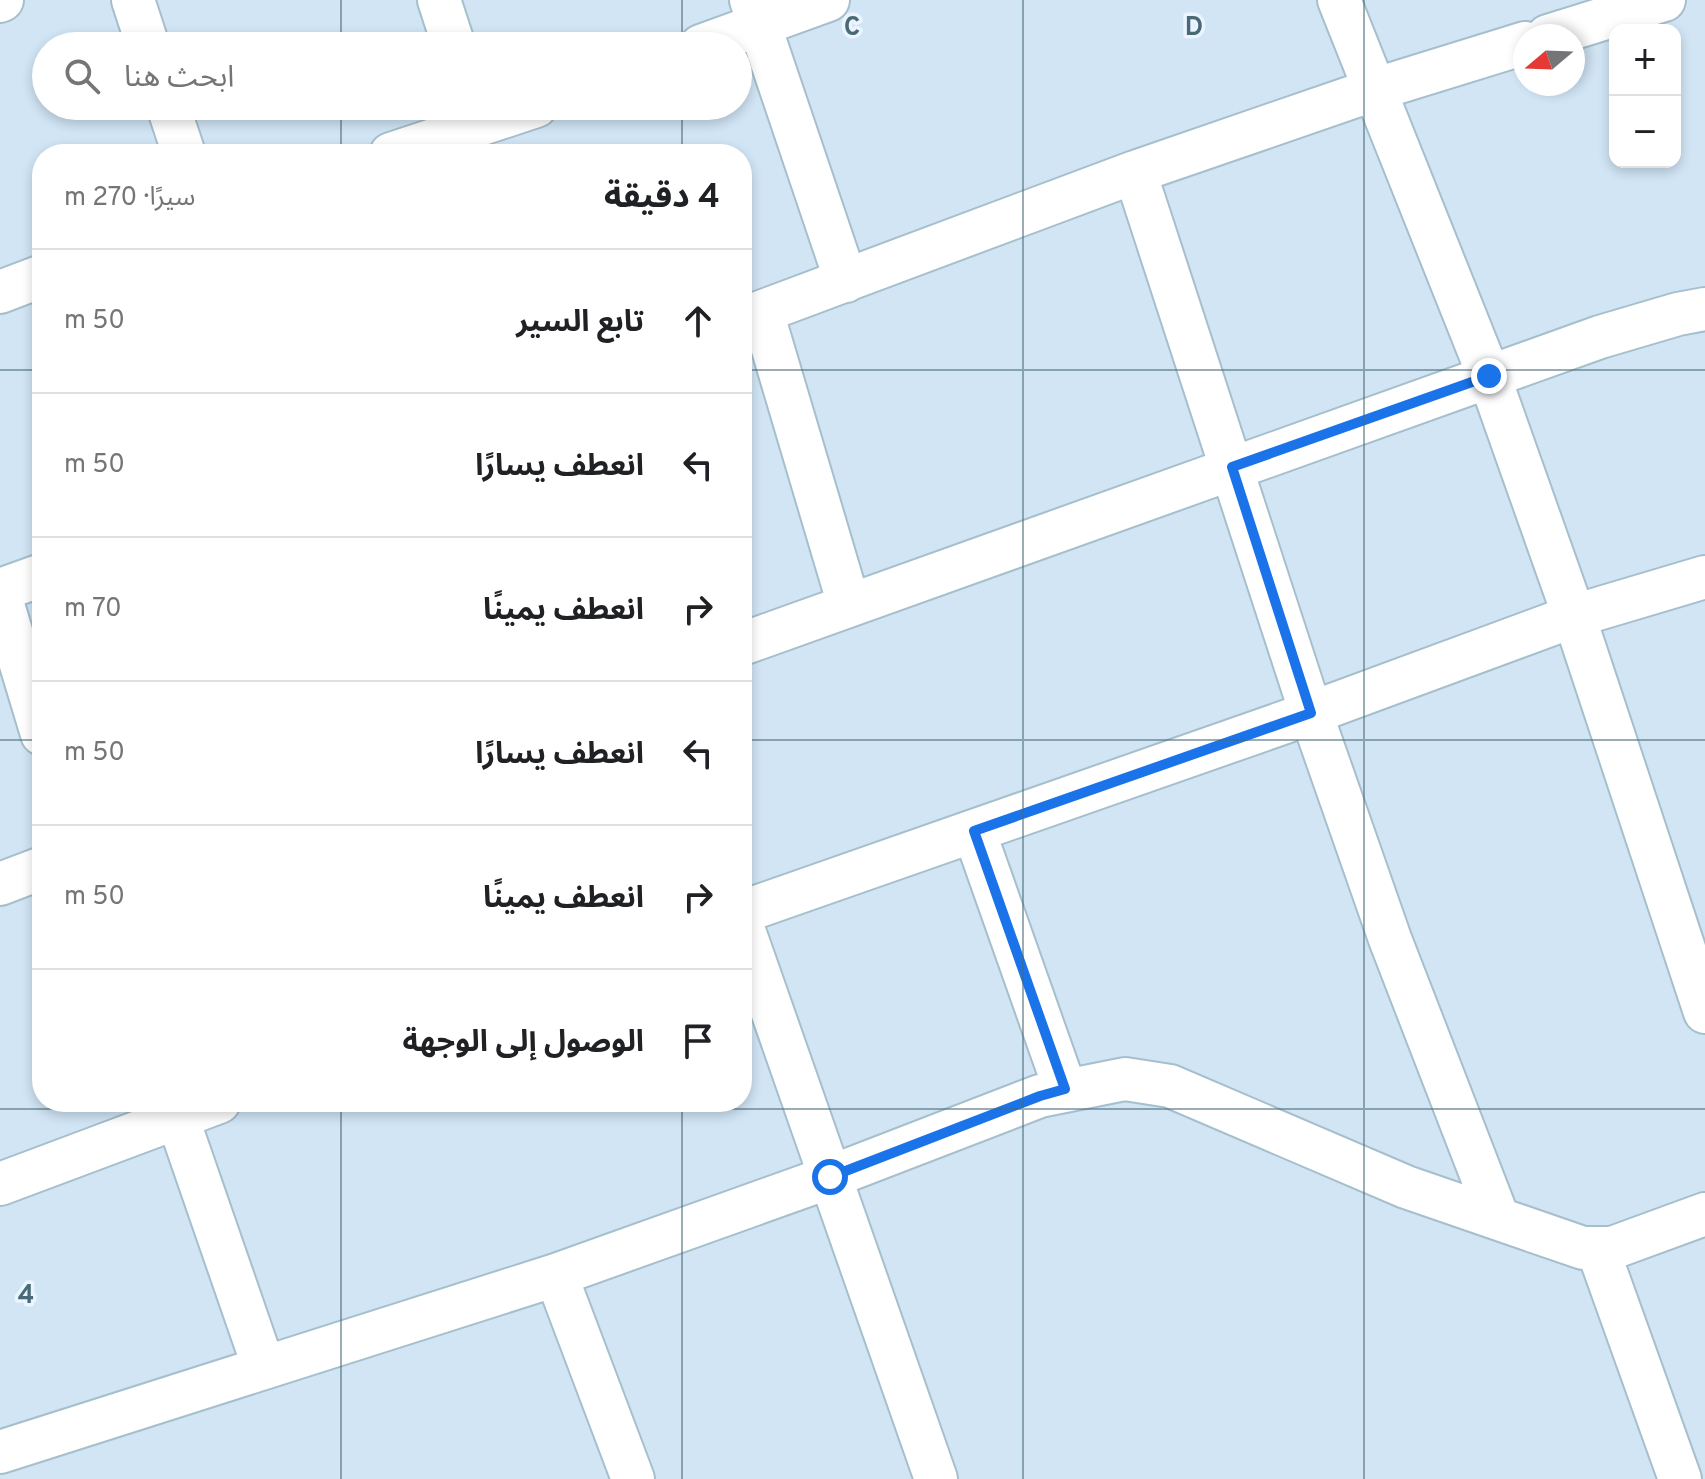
<!DOCTYPE html>
<html lang="ar">
<meta charset="utf-8">
<style>
body{margin:0;font-family:Overpass,"Noto Sans Arabic",sans-serif;background:#f6f6f6;color:#202124;direction:rtl}
.controls{position:absolute;right:24px;top:24px;display:grid;overflow:hidden;border-radius:16px;box-shadow:0 4px 12px #0003}
.controls button{width:72px;height:72px;display:grid;place-items:center;padding:0;border:0;border-bottom:2px solid #e0e0e0;background:#fff;color:#202124;font:40px sans-serif}
.compass{position:absolute;left:1513px;top:24px;width:72px;height:72px;border-radius:50%;background:#fff;box-shadow:0 4px 12px #0003;rotate:251deg}
.stop{position:absolute;width:24px;height:24px;margin:-18px;border:6px solid #1a73e8;border-radius:50%;background:#fff}
.stop.end{background:#1a73e8;border-color:#fff;box-shadow:0 2px 8px #0008}
.list{margin:0;padding:0;list-style:none}
h2{display:flex;justify-content:space-between;align-items:center;height:104px;margin:0;padding:0 32px;font-size:34px}
h2 small{font-size:26px;font-weight:400;color:#757577}
.list li{display:grid;grid-template-columns:52px 1fr auto;gap:24px;align-items:center;box-sizing:border-box;height:144px;padding:0 32px;border-top:2px solid #e0e0e0}
.list b{display:block;font-size:30px;white-space:nowrap}
.list em{font-size:26px;font-style:normal;color:#757577}
.icon{flex:none;width:44px;height:44px;fill:none;stroke:currentColor;stroke-width:2;stroke-linecap:round;stroke-linejoin:round}
.map{position:relative;flex:none;width:1705px;height:1479px;overflow:hidden;direction:ltr}
.search{position:absolute;background:#fff;box-shadow:0 4px 12px #0003;left:32px;top:32px;width:720px;height:88px;display:flex;align-items:center;gap:20px;box-sizing:border-box;padding:0 28px;border-radius:44px;color:#757577;font-size:30px}
.panel{position:absolute;background:#fff;box-shadow:0 4px 12px #0003;left:32px;top:144px;width:720px;height:968px;border-radius:32px;direction:rtl}
.map>svg:first-child{display:block}
.residential{fill:#d1e5f5;fill-rule:evenodd}
.lines{fill:none;stroke-linecap:round;stroke-linejoin:round}
.minor-casing{stroke:#a6bfcd;stroke-width:46}
.minor{stroke:#fff;stroke-width:42}
.route{stroke:#1a73e8;stroke-width:10}
.grid{fill:none;stroke:#486a77;stroke-width:2;stroke-opacity:0.55}
.grid-label{font-size:26px;text-anchor:middle;font-weight:bold;fill:#486a77;stroke:#ebf4ff;stroke-width:7;stroke-linejoin:round;paint-order:stroke}
</style>
<div class="map">
<svg width="1705" height="1479" viewBox="0 0 1705 1479">
<rect width="100%" height="100%" fill="#e3f0fd"/>
<!-- residential -->
<path class="residential" d="M0 0H1705V1479H0ZM1615 30H1675V162H1615ZM1525 36H1573V84H1525ZM46 46H738V106H46ZM42 154H742V1102H42Z"/>
<g class="lines">
<defs>
<path id="minor" d="M133 0 148 46
M439 0 454 46
M751 0 846 281
M1339 0 1489 376 1574 616 1705 1012
M0 1 2 0
M1548 36 1664 0
M701 46 828 0
M168 106 184 154
M391 154 536 106
M1135 172 1311 713 1390 939 1498 1218
M0 292 42 276
M762 312 849 605
M742 319 1135 172 1373 90 1525 43
M0 590 42 575
M0 595 42 734
M742 644 1600 337 1678 314 1705 309
M974 831 1065 1089
M0 884 42 868
M742 912 1311 713 1574 616 1705 577
M742 925 936 1479
M172 1102 264 1368
M0 1184 219 1102
M1598 1250 1680 1479
M556 1275 633 1479
M0 1452 556 1275 830 1177 1040 1096 1125 1079 1170 1086 1406 1187 1583 1248H1612L1705 1214"/>
</defs>
<!-- minor casing -->
<use href="#minor" class="minor-casing"/>
<!-- minor -->
<use href="#minor" class="minor"/>
</g>
<g class="lines">
<!-- route -->
<path class="route" d="M830 1177 1040 1096 1065 1089 974 831 1311 713 1232 467 1489 376"/>
</g>
<!-- grid -->
<path class="grid" d="M341 0V46M682 0V46M1023 0V1479M1364 0V1479M341 106V154M682 106V154M0 370H42M742 370H1705M0 740H42M742 740H1705M341 1102V1479M682 1102V1479M0 1109H1705"/>
<g class="grid-label">
<text x="852" y="35">C</text>
<text x="1194" y="35">D</text>
<text x="26" y="1303">4</text>
</g>
</svg>
<div class="controls">
<button>+</button>
<button>−</button>
</div>
<svg class="compass" viewBox="-18 -18 36 36"><path d="M0-13l5 13h-10z" fill="#e53935"/><path d="M0 13l5-13h-10z" fill="#757577"/></svg>
<div class="stop" style="left:830px;top:1177px"></div>
<div class="stop end" style="left:1489px;top:376px"></div>
<div class="search"><svg class="icon" aria-label="search" viewBox="0 0 24 24"><circle cx="10" cy="10" r="6"/><path d="M15 15l6 6"/></svg>ابحث هنا</div>
<section class="panel">
<h2>4 دقيقة<small>سيرًا · 270 m</small></h2>
<ul class="list">
<li><svg class="icon" aria-label="ahead" viewBox="0 0 24 24"><path d="M12 20V5M6 11l6-6 6 6"/></svg><div><b>تابع السير</b></div><em>50 m</em></li>
<li><svg class="icon" aria-label="left" viewBox="0 0 24 24"><path d="M17 20v-9H6M10 6l-5 5 5 5"/></svg><div><b>انعطف يسارًا</b></div><em>50 m</em></li>
<li><svg class="icon" aria-label="right" viewBox="0 0 24 24"><path d="M7 20v-9h11M14 6l5 5-5 5"/></svg><div><b>انعطف يمينًا</b></div><em>70 m</em></li>
<li><svg class="icon" aria-label="left" viewBox="0 0 24 24"><path d="M17 20v-9H6M10 6l-5 5 5 5"/></svg><div><b>انعطف يسارًا</b></div><em>50 m</em></li>
<li><svg class="icon" aria-label="right" viewBox="0 0 24 24"><path d="M7 20v-9h11M14 6l5 5-5 5"/></svg><div><b>انعطف يمينًا</b></div><em>50 m</em></li>
<li><svg class="icon" aria-label="arrive" viewBox="0 0 24 24"><path d="M6 21V4h12l-3 4 3 4H6"/></svg><div><b>الوصول إلى الوجهة</b></div></li>
</ul>
</section>
</div>
